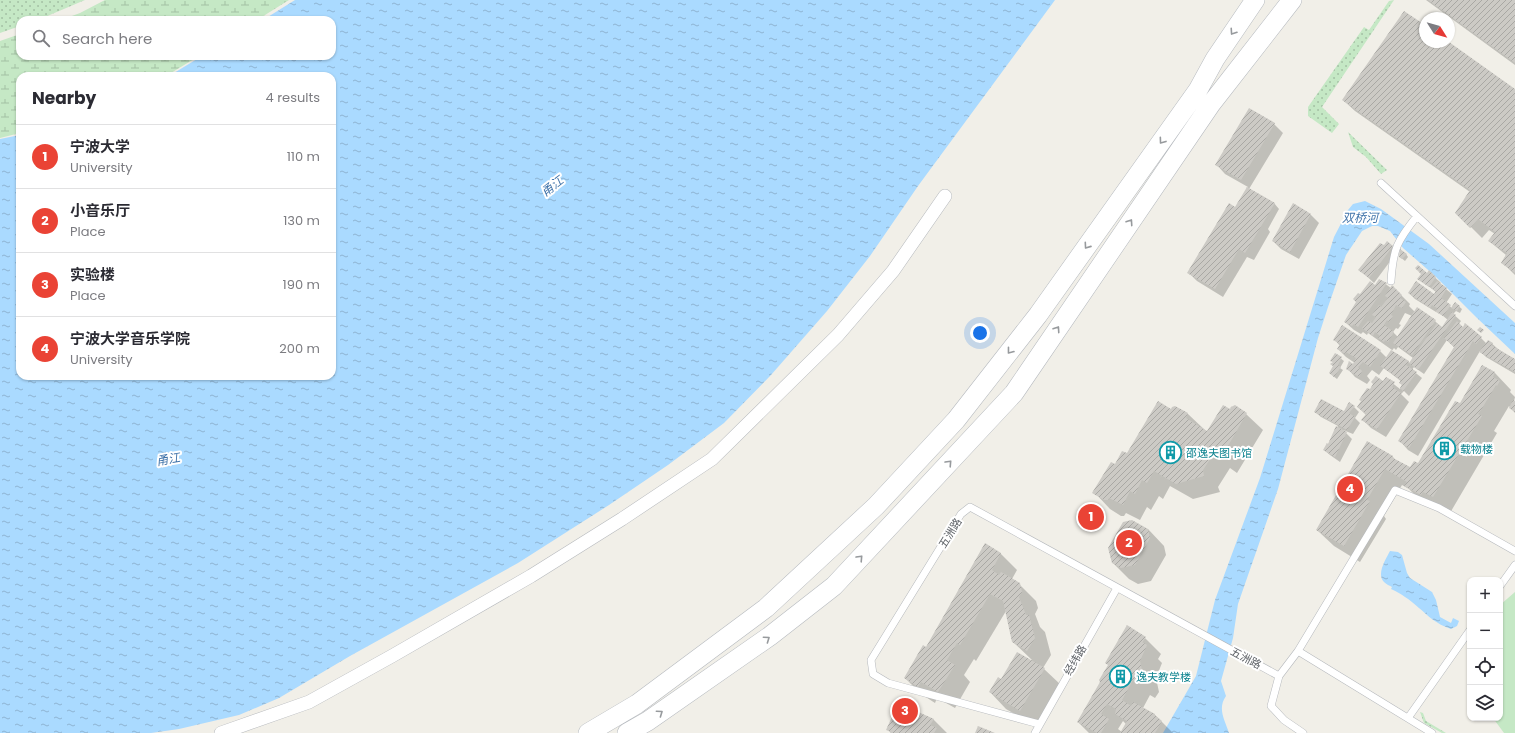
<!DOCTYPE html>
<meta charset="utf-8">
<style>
body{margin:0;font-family:Poppins,"Noto Sans SC",sans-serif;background:#f2f2f3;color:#2b2b33}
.controls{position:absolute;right:12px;bottom:12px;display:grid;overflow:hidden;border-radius:8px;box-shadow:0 1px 3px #0004}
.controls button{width:36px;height:36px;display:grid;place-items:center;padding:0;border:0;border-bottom:1px solid #e1e1e2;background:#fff;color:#2b2b33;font:20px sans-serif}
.compass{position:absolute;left:1419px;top:12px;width:36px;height:36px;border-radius:50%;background:#fff;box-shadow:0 1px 3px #0004;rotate:127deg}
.you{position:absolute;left:980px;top:333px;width:14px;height:14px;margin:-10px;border:3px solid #fff;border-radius:50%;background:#1a73e8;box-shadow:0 0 0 6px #1a73e833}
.badge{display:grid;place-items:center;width:26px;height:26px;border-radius:50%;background:#ea4335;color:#fff;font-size:13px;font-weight:700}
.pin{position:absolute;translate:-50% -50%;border:2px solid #fff;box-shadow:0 1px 4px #0006}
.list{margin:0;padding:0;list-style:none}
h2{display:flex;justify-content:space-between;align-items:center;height:52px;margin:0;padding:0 16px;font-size:17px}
h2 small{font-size:13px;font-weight:400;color:#7c7c81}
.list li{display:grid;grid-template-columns:26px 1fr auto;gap:12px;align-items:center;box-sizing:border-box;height:64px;padding:0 16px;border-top:1px solid #e1e1e2}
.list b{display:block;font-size:15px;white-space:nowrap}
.list p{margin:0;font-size:13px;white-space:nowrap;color:#7c7c81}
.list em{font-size:13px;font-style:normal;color:#7c7c81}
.icon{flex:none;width:22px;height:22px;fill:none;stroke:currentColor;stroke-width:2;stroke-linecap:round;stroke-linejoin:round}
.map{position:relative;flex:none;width:1515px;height:733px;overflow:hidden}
.search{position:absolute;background:#fff;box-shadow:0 1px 3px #0004;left:16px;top:16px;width:320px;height:44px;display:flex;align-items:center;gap:10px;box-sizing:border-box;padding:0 14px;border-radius:12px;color:#7c7c81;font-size:15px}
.panel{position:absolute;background:#fff;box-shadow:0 1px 3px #0004;left:16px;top:72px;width:320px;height:308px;border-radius:12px}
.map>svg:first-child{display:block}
.green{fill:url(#green-dots)}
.wetland{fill:url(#wetland-marsh)}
.pitch{fill:#c5e8c5}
.water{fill:url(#water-ripples)}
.shadow{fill:#0003;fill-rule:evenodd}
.building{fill:url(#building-hatch)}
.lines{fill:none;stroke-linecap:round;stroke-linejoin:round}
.lane-casing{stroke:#b5b8bc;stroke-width:8}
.street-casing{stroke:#b5b8bc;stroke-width:14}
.secondary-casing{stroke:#b6babf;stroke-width:20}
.lane{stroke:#fff;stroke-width:7}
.street{stroke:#fff;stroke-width:13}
.secondary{stroke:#fff;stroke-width:19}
.oneway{stroke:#979a9d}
.labels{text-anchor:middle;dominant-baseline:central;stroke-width:4;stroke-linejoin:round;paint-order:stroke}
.culture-label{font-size:11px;fill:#0d838f;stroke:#fff;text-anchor:start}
.street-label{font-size:11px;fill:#5f6368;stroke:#fff}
.water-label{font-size:12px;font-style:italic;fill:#4174aa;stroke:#fff}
</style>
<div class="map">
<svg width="1515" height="733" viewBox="0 0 1515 733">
<defs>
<pattern id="green-dots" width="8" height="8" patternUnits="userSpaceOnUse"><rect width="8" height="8" fill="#c5e8c5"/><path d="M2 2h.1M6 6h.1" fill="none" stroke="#a3c0a4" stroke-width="1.8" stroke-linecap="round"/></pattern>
<pattern id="wetland-marsh" width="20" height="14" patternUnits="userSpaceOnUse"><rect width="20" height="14" fill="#c5e8c5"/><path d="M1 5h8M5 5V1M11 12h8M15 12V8" fill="none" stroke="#a3c0a4"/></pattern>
<pattern id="water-ripples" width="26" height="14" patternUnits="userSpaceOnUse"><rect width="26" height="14" fill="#aadaff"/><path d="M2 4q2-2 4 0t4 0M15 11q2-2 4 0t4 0" fill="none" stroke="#8eb4d2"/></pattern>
<pattern id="building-hatch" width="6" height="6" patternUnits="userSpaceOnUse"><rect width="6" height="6" fill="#cccac5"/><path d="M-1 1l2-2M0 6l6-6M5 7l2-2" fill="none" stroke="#a9a8a4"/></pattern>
</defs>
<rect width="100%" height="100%" fill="#f1efe8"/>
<!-- green -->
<path class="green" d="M0 0H85L38 20H20V26L0 33Z
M1394 0 1322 107 1339 124 1332 133 1308 116V107L1364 27 1369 30 1389 1Z
M1348 132 1387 170 1381 174 1366 157 1353 147Z
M1420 712 1423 713 1426 721 1446 733H1442L1424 723Z"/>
<!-- wetland -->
<path class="wetland" d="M105 0H289L257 20H61L80 13Z
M20 34V56H199L166 76H20V133L0 138V41Z"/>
<!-- pitch -->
<path class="pitch" d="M1515 592V733H1504L1493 718H1500V605Z"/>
<!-- water -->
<path class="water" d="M295 0H1055L918 186 870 256 827 311 771 375 724 423 668 465 609 505 518 563 350 656 279 698 239 715 179 729 151 733H0V139L20 135V376H332V76H169L202 56H332V20H263Z
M1365 201 1381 209 1429 244 1515 323V354L1477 318 1435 276 1403 248 1390 231 1378 226H1372L1362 231 1346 255 1328 307 1318 338 1278 489 1238 604 1233 638 1221 681 1226 696C1217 709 1225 720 1229 733H1163L1196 676 1215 600 1260 478 1334 237 1348 210 1353 204Z
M1390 551 1398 552 1402 555 1407 573 1410 578 1432 592 1436 600 1440 617 1451 623 1453 618 1459 621 1457 626 1451 629C1430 622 1422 608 1405 597 1401 594 1396 591 1391 589L1392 587C1390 586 1386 584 1384 582 1376 574 1386 559 1390 551Z"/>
<!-- shadow -->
<path class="shadow" d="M1426 0H1515V65Z
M1425 26V42H1447L1515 90V275L1502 262 1506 255 1489 241 1495 234 1489 230 1482 238 1457 213 1470 192 1355 111 1343 100Z
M1249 110 1274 124 1283 133 1249 189 1274 203 1279 209 1268 229 1270 232 1254 260 1247 257 1223 297 1197 281 1188 272 1236 208 1248 187 1225 174 1217 165Z
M1293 205 1311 215 1319 223 1299 259 1281 249 1273 241Z
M1392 246 1397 252 1374 283 1360 270 1384 247Z
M1406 254 1408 257 1405 261 1400 257Z
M1429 272 1441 283 1440 284 1452 294 1446 303 1452 308 1456 304 1462 309 1460 313 1456 311 1453 314 1461 321 1459 324 1463 328 1481 338 1487 344 1489 341 1498 349 1515 360V374L1486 357 1480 351 1418 456 1408 450 1400 441 1455 348 1447 340 1424 374 1414 367 1412 370 1422 378 1409 396 1404 391 1401 394 1409 402 1386 437 1371 428 1363 420 1366 415 1358 407 1370 390 1383 382 1386 378 1400 389 1402 385V382L1384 368 1379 375 1372 370 1367 376 1370 380 1367 384 1355 377 1347 368 1355 363 1346 357 1338 349 1340 346 1335 340 1343 327 1380 351 1387 358 1392 350 1368 333 1367 335 1363 332 1361 334 1354 330 1345 322 1361 296 1375 286 1380 280 1391 288 1392 286 1410 304 1409 306 1415 312 1435 321 1442 328 1448 320 1437 311 1436 312 1415 299 1409 293 1434 295 1436 292 1419 279 1428 274ZM1405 313 1412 316 1398 337 1393 332 1396 328 1398 329 1401 325 1399 324ZM1398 347 1413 358 1410 363 1391 352 1394 348 1396 350Z
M1335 354 1344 361 1340 368 1343 370 1337 379 1333 376 1334 363 1331 360Z
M1482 366 1495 373 1511 390 1510 392 1515 397 1514 401 1515 402V413L1509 406 1494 431 1497 433 1450 513 1422 502 1409 489 1402 485 1384 516 1386 519 1360 562 1334 546 1317 530 1393 457 1397 462 1411 468 1419 464 1461 405Z
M1175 407 1188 414 1207 432 1230 411 1246 414 1263 430 1237 473 1230 468 1218 487 1220 492 1193 499 1170 486 1163 499 1159 496 1151 510 1147 507 1140 520 1126 513 1124 516H1121L1110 509 1094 492 1115 465Z
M1354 407 1359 412 1355 418 1360 423 1353 434 1343 430 1352 439 1340 462 1330 455 1324 450 1328 445 1338 426 1321 417 1315 412H1344Z
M1148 529 1164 546 1166 555 1151 581 1138 584 1129 579 1112 562Z
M985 544 1001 554 1017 570 1012 579 1019 584 1036 601 1038 608 1035 614 1040 627 1045 632 1051 655 1043 668 1061 685 1037 727 1006 709 990 692 1001 681 1032 660 1013 642 1006 611 976 661 974 659 964 675 970 682 955 708 937 698 935 703 921 694 905 678 926 649Z
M1145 638 1161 654 1158 659 1162 663 1156 678 1159 692 1155 698 1150 695 1143 708 1155 715 1173 733H1089L1078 722ZM1123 721 1126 724 1122 732 1118 729Z
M933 719 947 733H891L888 730Z"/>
<!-- building -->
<path class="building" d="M1428 0H1515V63Z
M1404 11 1425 25V42H1449L1515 89V273L1501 263 1507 253 1488 241 1495 232 1478 219 1470 228 1455 213 1470 190 1342 100Z
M1249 108 1275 123 1241 180 1215 165Z
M1247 187 1275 203 1245 253 1239 249 1215 289 1187 273 1229 203 1235 207Z
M1293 203 1311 214 1290 252 1272 241Z
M1387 241 1393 246 1369 278 1358 270 1380 243 1384 245Z
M1400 249 1407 254 1402 259 1399 257Z
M1418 265 1427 273 1429 270 1436 277 1429 287 1417 279 1421 274 1415 268Z
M1379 279 1387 283 1358 327 1354 324 1352 326 1344 322 1356 302 1353 299 1358 293 1360 294 1370 281 1375 285Z
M1416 281 1434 294 1436 291 1431 288 1437 281 1447 288 1441 298 1451 305 1443 316 1436 312 1437 308 1432 305 1430 308 1408 293Z
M1392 285 1402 295 1400 298 1406 302 1402 308 1396 305 1391 315 1393 316 1389 322 1387 320 1384 325 1394 332 1388 342 1385 340 1384 342 1378 338 1380 336 1375 332 1373 336 1362 328 1368 321 1372 323 1376 317 1372 315 1379 305 1381 307 1388 298 1385 296Z
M1455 302 1460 306 1457 311 1451 308Z
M1417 307 1436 320 1412 355 1393 343Z
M1452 312 1456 315 1418 370 1409 363 1437 323 1442 327Z
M1457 321 1463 327 1465 323 1482 337 1476 344 1473 341 1409 448 1398 441 1454 347 1444 338Z
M1342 325 1381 350 1370 367 1363 362 1358 367 1362 371 1359 377 1346 369 1349 361 1353 364 1356 358 1346 352 1345 354 1337 349 1340 344 1333 340Z
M1480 327 1484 330 1481 333 1477 330Z
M1488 340 1493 343 1491 345 1515 359V372L1479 352Z
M1391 350 1409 361 1406 365 1417 372 1403 391 1400 388 1402 385 1399 383 1401 380 1380 366Z
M1335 353 1342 357 1338 365 1341 367 1334 377 1329 373 1333 366 1330 364 1333 362 1330 361Z
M1482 365 1495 372 1493 377 1500 381 1497 386 1496 385 1481 410 1478 414 1482 416 1433 497 1423 492 1421 495 1404 486 1407 482 1385 469 1367 500 1370 501 1344 546 1316 530 1367 441 1393 456V458L1410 467 1414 461 1418 463 1455 401 1460 403Z
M1376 376 1383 381 1386 377 1395 382 1392 387 1401 393 1377 429 1361 420 1366 414 1357 407 1361 401 1359 400 1367 388 1370 389 1373 384 1371 382Z
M1321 399 1344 411 1349 402 1355 406 1349 413 1355 417 1347 430 1314 412Z
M1513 400 1515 401V412L1509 408Z
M1158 401 1171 409 1172 407 1175 406 1188 413 1186 418 1207 431 1223 405 1230 409 1231 407 1235 405 1247 413 1221 458 1214 453 1203 470 1204 476 1176 484 1154 471 1147 483 1142 480 1135 494 1130 491 1123 505 1109 498 1108 500H1104L1092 493 1111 462 1115 464 1122 451 1127 453Z
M1336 426 1347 432 1335 457 1323 450 1327 443 1328 444Z
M1132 520 1148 529 1150 538 1135 565 1121 568 1112 563 1108 548 1123 522Z
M985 543 1001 553 992 570 999 575 1001 572 1020 583 1022 592 1019 597 1026 615H1029L1035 638 1027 651 1012 642 1003 601 990 594 960 645 957 643 947 660 955 665 938 692 921 682 918 687 904 678 923 645 926 647Z
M1127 625 1146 637 1142 642 1147 645 1140 661 1143 675 1138 682 1133 680 1122 700 1131 706 1133 702 1155 714V715L1162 721 1155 733H1120L1127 721 1115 714 1116 709 1107 704 1101 714 1109 719 1101 733H1097L1077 722 1100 682 1099 680 1108 665 1105 663Z
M1017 652 1045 668 1020 711 989 692 998 677 1001 679Z
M898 703 934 719 930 725 937 728 934 733H890L891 732 886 730Z
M978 726 995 733H975Z"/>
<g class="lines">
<defs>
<path id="lane" d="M1381 183 1515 306
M1391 281C1393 249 1397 241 1417 216
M1500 586 1515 565
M1298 651 1395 490 1439 508 1515 551
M1408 718 1470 630
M1039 724 888 683 873 674 871 660 961 514 970 507 1279 676
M1035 733 1117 588
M1303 733 1284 720 1271 706 1279 676 1298 651 1432 733"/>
<path id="street" d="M221 733 309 702 392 656 531 576 622 519 712 459 838 335 893 271 945 196"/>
<path id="secondary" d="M588 733 637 704 766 608 876 506 956 420 1038 315 1198 90 1215 59 1255 0
M627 733 648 721 770 636 834 586 1014 393 1211 104 1292 0"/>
</defs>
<!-- lane casing -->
<use href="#lane" class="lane-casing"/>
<!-- street casing -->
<use href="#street" class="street-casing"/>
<!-- secondary casing -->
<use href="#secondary" class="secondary-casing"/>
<!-- lane -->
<use href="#lane" class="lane"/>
<!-- street -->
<use href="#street" class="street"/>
<!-- secondary -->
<use href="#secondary" class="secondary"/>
</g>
<!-- one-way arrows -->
<defs><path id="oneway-chevron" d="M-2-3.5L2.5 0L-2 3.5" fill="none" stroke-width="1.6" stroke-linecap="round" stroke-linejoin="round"/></defs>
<g class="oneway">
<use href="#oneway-chevron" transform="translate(1233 32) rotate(124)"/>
<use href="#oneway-chevron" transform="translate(1162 141) rotate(126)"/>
<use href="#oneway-chevron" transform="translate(1130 222) rotate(-56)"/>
<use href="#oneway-chevron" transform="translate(1087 246) rotate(125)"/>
<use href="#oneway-chevron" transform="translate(1057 329) rotate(-56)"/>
<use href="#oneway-chevron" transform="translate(1010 351) rotate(128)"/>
<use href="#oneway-chevron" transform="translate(949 463) rotate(-47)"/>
<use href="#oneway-chevron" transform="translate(860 558) rotate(-47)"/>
<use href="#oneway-chevron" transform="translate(767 639) rotate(-35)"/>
<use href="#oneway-chevron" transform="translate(660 713) rotate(-35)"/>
</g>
<!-- icons -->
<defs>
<symbol id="building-ring" viewBox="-11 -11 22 22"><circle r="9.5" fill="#fff" stroke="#0f9aa8" stroke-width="1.5"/><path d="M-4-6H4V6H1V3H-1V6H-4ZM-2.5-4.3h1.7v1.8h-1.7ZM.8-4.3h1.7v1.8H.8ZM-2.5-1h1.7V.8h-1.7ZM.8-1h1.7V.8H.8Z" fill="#0f9aa8"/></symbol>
</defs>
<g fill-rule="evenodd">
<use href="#building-ring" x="1432" y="436" width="25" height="25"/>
<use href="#building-ring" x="1158" y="440" width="25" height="25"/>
<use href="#building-ring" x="1108" y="664" width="25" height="25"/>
</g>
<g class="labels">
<!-- culture labels -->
<g class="culture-label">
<text x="1460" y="449">载物楼</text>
<text x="1186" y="453">邵逸夫图书馆</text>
<text x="1136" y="677">逸夫教学楼</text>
</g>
<!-- street labels -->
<g class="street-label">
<text transform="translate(950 533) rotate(-58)">五洲路</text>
<text transform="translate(1246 658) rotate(28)">五洲路</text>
<text transform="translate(1075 660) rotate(-60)">经纬路</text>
</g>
<!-- water labels -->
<g class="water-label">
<text transform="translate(552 186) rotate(-38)">甬江</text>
<text x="1360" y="217">双桥河</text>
<text transform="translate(168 459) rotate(-10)">甬江</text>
</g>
</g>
</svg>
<div class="controls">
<button>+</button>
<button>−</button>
<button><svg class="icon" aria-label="locate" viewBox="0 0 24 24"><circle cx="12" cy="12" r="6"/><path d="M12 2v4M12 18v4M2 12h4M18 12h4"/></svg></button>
<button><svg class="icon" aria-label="layers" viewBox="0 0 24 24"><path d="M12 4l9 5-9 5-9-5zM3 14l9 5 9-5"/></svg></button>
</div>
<svg class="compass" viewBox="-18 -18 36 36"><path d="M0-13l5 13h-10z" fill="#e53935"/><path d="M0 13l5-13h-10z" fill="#7c7c81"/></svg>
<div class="you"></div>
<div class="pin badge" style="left:1091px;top:517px">1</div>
<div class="pin badge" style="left:1129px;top:543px">2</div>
<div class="pin badge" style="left:905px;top:711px">3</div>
<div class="pin badge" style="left:1350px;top:489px">4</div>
<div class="search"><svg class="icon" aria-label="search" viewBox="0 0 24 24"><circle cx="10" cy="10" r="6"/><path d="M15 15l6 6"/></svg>Search here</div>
<section class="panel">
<h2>Nearby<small>4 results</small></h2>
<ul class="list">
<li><span class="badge">1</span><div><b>宁波大学</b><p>University</p></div><em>110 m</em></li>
<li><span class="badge">2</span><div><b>小音乐厅</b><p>Place</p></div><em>130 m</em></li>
<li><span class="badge">3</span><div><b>实验楼</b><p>Place</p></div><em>190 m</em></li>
<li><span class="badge">4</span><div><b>宁波大学音乐学院</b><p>University</p></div><em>200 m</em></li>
</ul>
</section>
</div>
